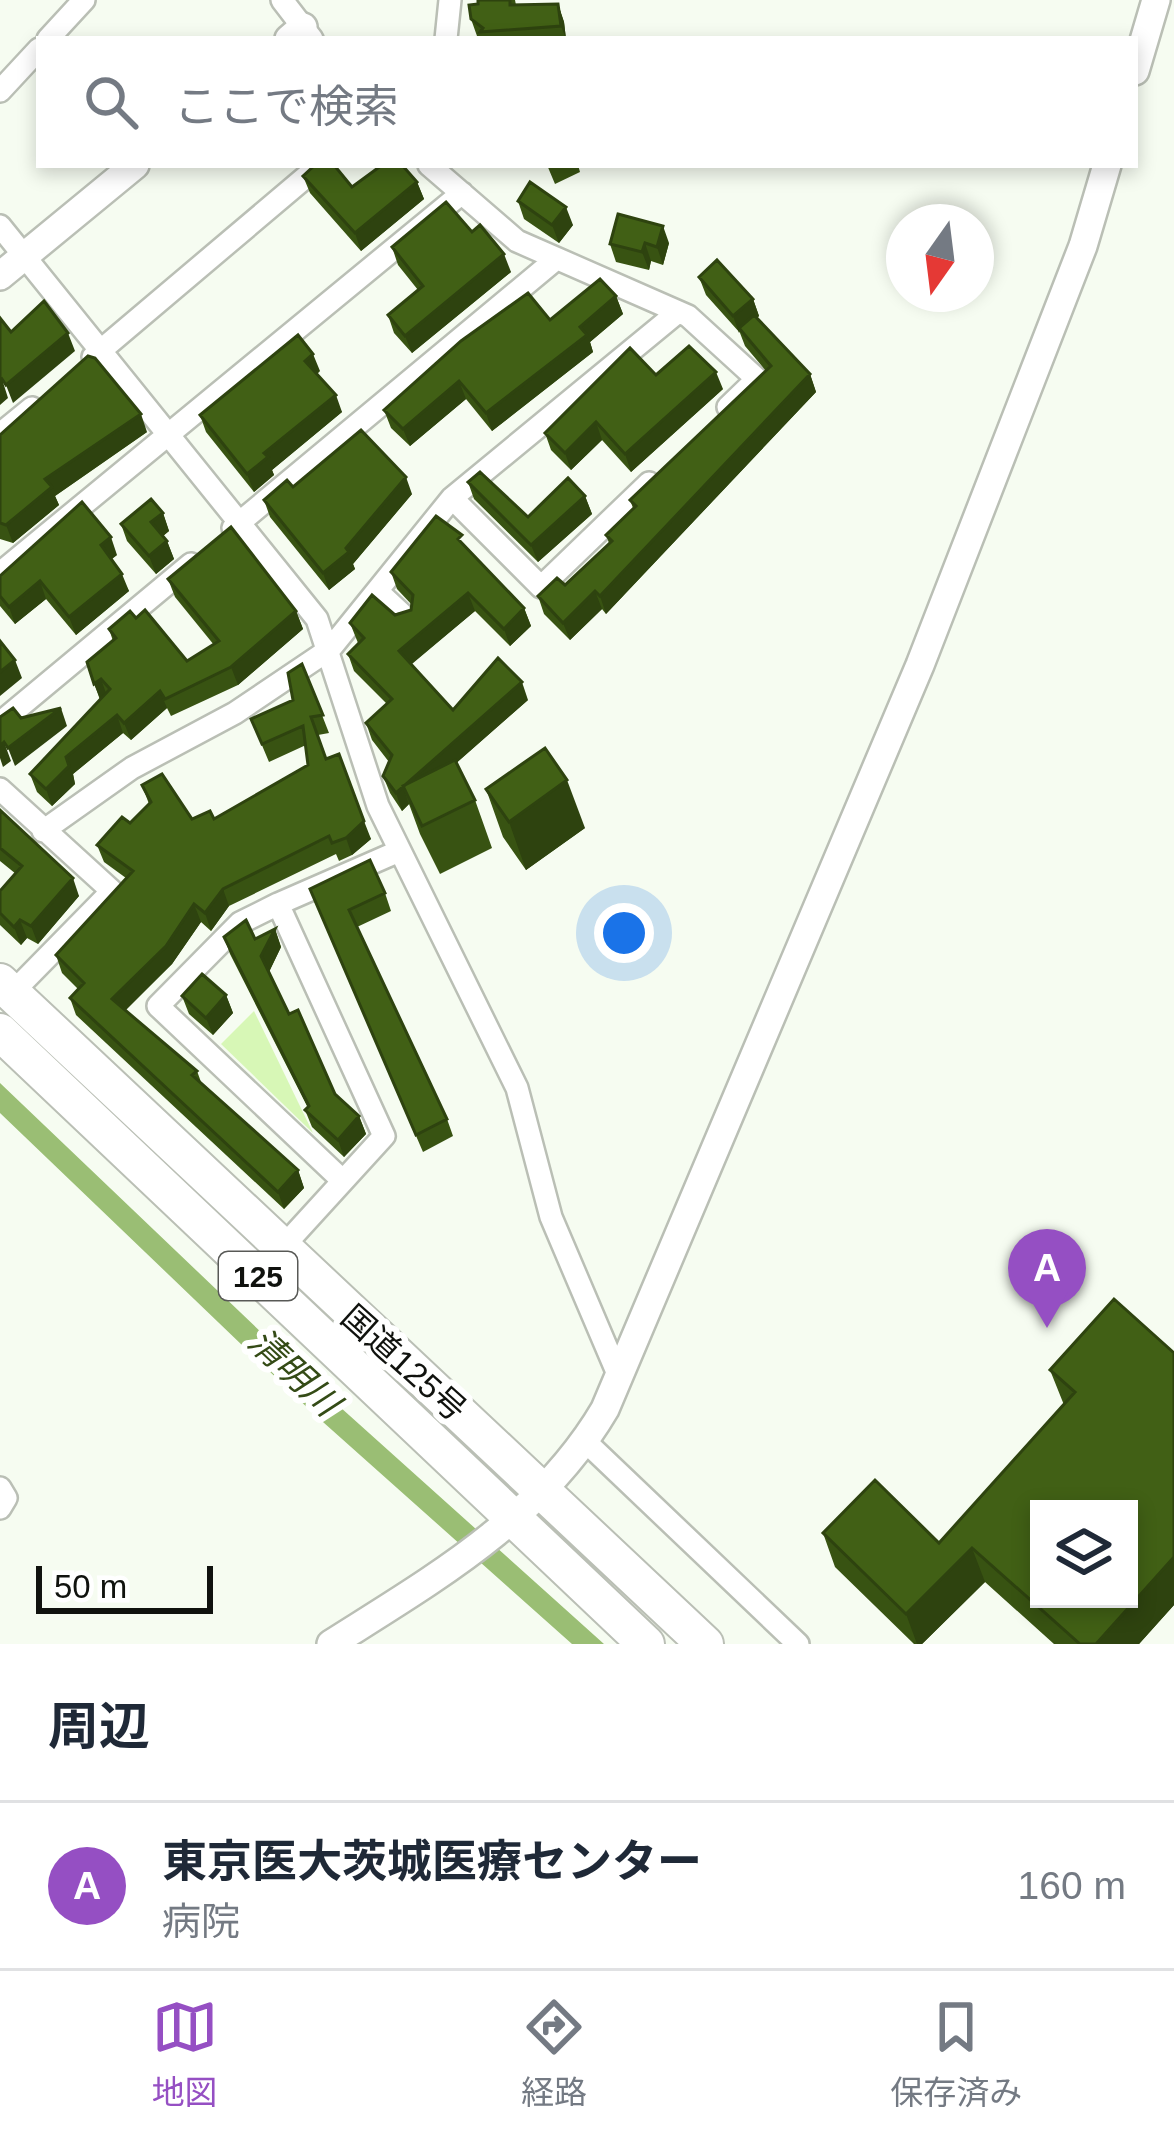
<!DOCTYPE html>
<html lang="ja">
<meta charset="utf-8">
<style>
body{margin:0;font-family:Helvetica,"Noto Sans JP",sans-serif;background:#f6f6f7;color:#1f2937}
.controls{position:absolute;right:36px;bottom:36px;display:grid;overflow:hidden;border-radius:0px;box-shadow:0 6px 18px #0003}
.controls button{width:108px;height:108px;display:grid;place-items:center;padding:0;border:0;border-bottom:3px solid #e0e1e3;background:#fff;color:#1f2937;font:60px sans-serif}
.compass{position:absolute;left:886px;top:204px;width:108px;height:108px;border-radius:50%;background:#fff;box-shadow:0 6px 18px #0003;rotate:194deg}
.scale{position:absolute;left:36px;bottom:30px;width:177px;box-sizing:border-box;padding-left:12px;border:6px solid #10120e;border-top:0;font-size:33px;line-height:42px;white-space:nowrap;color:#10120e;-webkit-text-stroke:9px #fff;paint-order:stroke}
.you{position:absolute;left:624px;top:933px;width:42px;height:42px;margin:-30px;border:9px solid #fff;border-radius:50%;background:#1a73e8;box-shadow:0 0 0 18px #1a73e833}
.badge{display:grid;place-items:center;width:78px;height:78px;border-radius:50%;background:#954fc3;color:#fff;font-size:39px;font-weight:700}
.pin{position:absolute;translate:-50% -99px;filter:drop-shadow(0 3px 6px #0008)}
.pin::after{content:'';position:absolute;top:63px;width:42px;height:36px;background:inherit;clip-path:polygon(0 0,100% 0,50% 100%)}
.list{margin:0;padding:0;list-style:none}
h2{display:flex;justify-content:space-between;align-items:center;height:156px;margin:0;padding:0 48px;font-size:51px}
h2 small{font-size:39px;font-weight:400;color:#747a83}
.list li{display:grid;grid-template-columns:78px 1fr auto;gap:36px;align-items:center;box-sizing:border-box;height:168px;padding:0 48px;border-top:3px solid #e0e1e3}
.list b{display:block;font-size:45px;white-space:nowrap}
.list p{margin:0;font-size:39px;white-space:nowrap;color:#747a83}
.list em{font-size:39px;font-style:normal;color:#747a83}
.icon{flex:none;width:66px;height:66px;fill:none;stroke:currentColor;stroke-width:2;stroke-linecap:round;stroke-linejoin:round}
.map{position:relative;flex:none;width:1174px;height:1644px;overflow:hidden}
.search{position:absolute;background:#fff;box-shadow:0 6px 18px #0003;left:36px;right:36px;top:36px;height:132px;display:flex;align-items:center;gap:30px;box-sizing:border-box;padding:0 42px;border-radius:0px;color:#747a83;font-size:45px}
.sheet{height:324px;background:#fff}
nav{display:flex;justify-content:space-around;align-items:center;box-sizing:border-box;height:168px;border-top:3px solid #e0e1e3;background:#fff;font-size:33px;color:#747a83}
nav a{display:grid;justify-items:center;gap:6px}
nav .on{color:#954fc3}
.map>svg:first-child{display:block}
.green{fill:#d7f7b6}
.water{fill:#9abe74}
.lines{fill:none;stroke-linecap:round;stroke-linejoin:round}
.minor-casing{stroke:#babfb5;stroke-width:26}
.tertiary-casing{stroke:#babfb5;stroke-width:32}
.trunk-casing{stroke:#babfb5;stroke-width:40}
.minor{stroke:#fff;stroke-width:21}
.tertiary{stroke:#fff;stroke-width:27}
.trunk{stroke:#fff;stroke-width:36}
.wall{fill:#385312}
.shaded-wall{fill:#2e430f}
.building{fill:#416015;stroke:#2e430f;stroke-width:3;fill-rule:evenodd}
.labels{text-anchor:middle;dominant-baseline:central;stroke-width:12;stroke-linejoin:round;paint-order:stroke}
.shield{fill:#fff;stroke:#585956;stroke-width:3}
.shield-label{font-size:30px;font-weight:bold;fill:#10120e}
.street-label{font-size:33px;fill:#10120e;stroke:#fff}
.water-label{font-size:36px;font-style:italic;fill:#344b16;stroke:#fff}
</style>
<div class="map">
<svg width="1174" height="1644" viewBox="0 0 1174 1644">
<rect width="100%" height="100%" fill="#f6fcf1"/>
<!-- green -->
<path class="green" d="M254 1011 313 1133 221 1044Z"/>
<!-- water -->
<path class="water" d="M0 1083 330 1398 604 1644H572L314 1414 0 1113Z"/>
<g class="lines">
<defs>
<path id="minor" d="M282 0 312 39
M48 39 84 0
M446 39 450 0
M0 91 39 49
M429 165 517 241 688 316 757 379 728 407
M0 226 317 619 378 806 517 1088 551 1217 620 1379
M93 357 320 165
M0 434 32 408
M452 498 541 587 649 483
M233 528 555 260
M0 573 462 193
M377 591 406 618
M0 723 191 564
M0 789 112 891 12 993
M43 831 132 768 235 713 330 649 452 498 678 312
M278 904 240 923 158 1006 342 1180
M280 1250 384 1136 278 904 397 852
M586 1442 798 1644
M0 1488 6 1498 0 1508"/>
<path id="tertiary" d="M289 39 303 27
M1135 71 1156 0
M0 276 135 165
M331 1644C435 1578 541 1518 605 1409L920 665 1083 246 1107 165"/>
<path id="trunk" d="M0 982 705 1644
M0 1032 646 1644"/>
</defs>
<!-- minor casing -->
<use href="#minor" class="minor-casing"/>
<!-- tertiary casing -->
<use href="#tertiary" class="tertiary-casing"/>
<!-- trunk casing -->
<use href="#trunk" class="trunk-casing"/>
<!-- minor -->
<use href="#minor" class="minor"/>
<!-- tertiary -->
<use href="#tertiary" class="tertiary"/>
<!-- trunk -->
<use href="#trunk" class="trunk"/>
</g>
<!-- wall -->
<path class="wall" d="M478 0H515L516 5 558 4 564 22 566 39H481L477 36 471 19 478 4Z
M547 165H578L580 172 555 184Z
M303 176 352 187 417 182 424 199 361 251 310 193Z
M518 201 573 225 559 243 524 219Z
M472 232 511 272 412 353 394 333 388 315 418 290 398 265 392 247Z
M669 243 663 265 651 261 649 270 616 262 610 244Z
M699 277 753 299 759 316 757 318 810 374 816 392 606 614 602 609 570 640 544 614 538 596 565 585 609 543 606 535 633 508 630 500 766 371 745 346 740 333 706 295Z
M616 296 623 314 590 342 593 352 492 431 466 399 410 446 391 428 384 410 550 320Z
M320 371 317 374 342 412 272 470 274 475 254 492 206 432 200 415Z
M656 375 723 389 631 472 602 440 571 470 551 450 545 433Z
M147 432 55 496 59 505 13 543 0 539V435Z
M468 482 528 517 585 496 592 514 538 562 474 499Z
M293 487 412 494 353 564 355 569 329 590 270 517 264 500Z
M163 513 169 531 163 536 167 541 174 559 156 574 127 541 121 524Z
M467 549 524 608 531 626 510 646 475 611 411 664 453 710 528 700 456 763 475 800 492 848 440 874 420 834 409 804 402 811 390 793 383 776 389 762 372 740 366 723 387 704 354 671 348 654 358 643 350 623 411 610 412 605 397 589 391 572Z
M117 555 111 559 129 591 76 635 46 599 15 624 0 606V576Z
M168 579 296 611 303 629 238 685 171 716 167 708 131 740 123 733 73 774 75 784 52 806 37 792 30 774 100 700 87 662 113 641 109 629 136 618 187 661 214 645 175 597Z
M302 664 329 733 318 735 326 759 371 839 352 855 339 861 336 854 229 906 211 931 201 922 172 964 125 1010 197 1071 201 1082 298 1170 304 1188 284 1209 76 1015 70 998 78 989 62 973 56 955 126 878 104 862 97 845 130 823 149 804 142 785 192 819H214L308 765 306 745 269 762 251 719 293 700Z
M486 789 585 828 526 870 503 837Z
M0 810 79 896 38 944 27 938 21 945 0 925V891L16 874 0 861Z
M310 889 385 893 391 911 357 927 447 1119 453 1136 423 1152Z
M275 929 281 947 269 972 289 1014 335 1094 359 1116 366 1134 344 1157 312 1127 305 1110 308 1108 230 954 224 937 255 939Z
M226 995 233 1013 213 1035 189 1014 182 996Z
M1114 1299 1174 1605 1139 1644H1054L985 1582 922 1644H914L835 1567 823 1533 939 1543 1064 1405 1050 1370Z"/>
<!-- shaded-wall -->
<path class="shaded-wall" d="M558 4 564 22 566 39 561 26Z
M417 182 424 199 361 251 355 233Z
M566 207 573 225 559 243 552 225Z
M663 226 669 243 663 265 657 247Z
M645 243 651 261 649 270 642 252Z
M504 254 511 272 412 353 405 336Z
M616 296 623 314 590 342 593 352 492 431 486 413Z
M753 299 759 316 741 332 739 328V333L733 316Z
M68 333 75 351 13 403 6 385Z
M313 354 320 371 311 378 305 361Z
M716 372 723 389 631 472 625 454Z
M810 374 816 392 606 614 600 596Z
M2 379 8 398 0 405V381Z
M459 381 466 399 410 446 403 429Z
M336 395 342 412 272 470 274 475 254 492 247 474 264 453Z
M141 414 147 432 55 496 59 505 13 543 6 525 45 479Z
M596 422 602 440 571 470 565 453Z
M406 477 412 494 353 564 355 569 329 590 323 573Z
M585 496 592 514 538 562 531 545Z
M163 513 169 531 158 540 151 522Z
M111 537 117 555 107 563 101 545Z
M167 541 174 559 156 574 149 556Z
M122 574 129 591 76 635 69 617Z
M40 581 46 599 15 624 9 607Z
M595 591 602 609 570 640 563 623Z
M468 593 475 611 406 669 399 651Z
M524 608 531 626 510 646 504 629Z
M296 611 303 629 238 685 231 667Z
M15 660 22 678 0 696V672Z
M101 679 107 696 101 701 94 684Z
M522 682 528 700 411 803 403 787Z
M160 691 167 708 131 740 124 723Z
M61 708 67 726 15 766 8 748Z
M117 715 123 733 73 774 75 784 52 806 46 789 66 757Z
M4 742 11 761 3 767 0 758V746Z
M567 780 585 828 526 870 509 822Z
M403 787 409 804 402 811 396 793Z
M364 821 371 839 352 855 346 838Z
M73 878 79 896 38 944 31 926Z
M223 889 229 906 211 931 205 913Z
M194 904 201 922 172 964 119 1017 112 999Z
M20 920 27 938 21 945 14 927Z
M275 929 281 947 268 974 261 956Z
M226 995 233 1013 213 1035 206 1018Z
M359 1116 366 1134 344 1157 338 1140Z
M298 1170 304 1188 284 1209 278 1192Z
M972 1548 985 1582 922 1644H917L906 1614Z
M1174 1557V1605L1139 1644H1096Z"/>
<!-- building -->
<path class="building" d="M478 0H510V5L558 4 561 26 480 32 483 28 471 19 469 5 478 4Z
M315 165H334L352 187 382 165H402L417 182 355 233 303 176Z
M530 182 566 207 552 225 518 201Z
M446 202 472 232 480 225 504 254 405 336 388 315 423 286 392 247Z
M618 214 663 226 657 247 645 243 642 252 610 244Z
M717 260 753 299 733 316 699 277Z
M600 279 616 296 580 327 587 335 486 413 459 381 403 429 384 410 461 341 528 293 550 320Z
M44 301 68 333 6 385 2 379 0 381V318L11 332Z
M754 315 810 374 600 596 595 591 563 623 538 596 557 578 565 585 612 541 606 535 636 506 630 500 771 366 739 328Z
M298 335 313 354 305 361 336 395 264 453 268 457 247 474 200 415Z
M689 346 716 372 625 454 596 422 565 453 545 433 630 348 656 375Z
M88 356 95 358 141 414 45 479 52 487 6 525 0 523V435Z
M361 430 406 477 346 548 349 552 323 573 264 500 287 480 293 487Z
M480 472 528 517 568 478 585 496 531 545 468 482Z
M151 499 163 513 151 522 167 541 149 556 121 524Z
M82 502 111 537 101 545 122 574 69 617 40 581 9 607 0 596V576Z
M436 516 462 535 458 539 524 608 504 629 468 593 399 651 453 710 498 658 522 682 396 793 383 776 392 755 366 723 392 699 348 654 364 638 350 623 372 595 395 615 411 610 413 595 391 572Z
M231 527 296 611 231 667 165 699 160 691 124 723 117 715 66 757 69 766 46 789 30 774 110 689 101 679 94 684 87 662 116 638 109 629 130 611 136 618 145 610 187 661 219 641 168 579Z
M0 641 15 660 0 672Z
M302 664 323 715 311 717 326 759 339 754 364 821 346 838 332 843 329 836 223 889 205 913 194 904 166 946 112 999 197 1071 192 1075 298 1170 278 1192 70 998 84 983 56 955 133 871 97 845 122 817 130 823 151 802 142 785 162 774 192 819 210 811 214 819 308 765 303 726 262 744 251 719 293 700 288 673Z
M13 708 21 718 61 708 8 748 4 742 0 746V717Z
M545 748 567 780 509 822 486 789Z
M455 760 475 800 422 826 403 786Z
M0 810 73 878 31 926 20 920 14 927 0 913V891L22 866 0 848Z
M370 860 385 893 349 910 447 1119 416 1135 310 889Z
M246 920 255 939 275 929 261 956 289 1014 298 1010 335 1094 359 1116 338 1140 305 1110 309 1106 224 937Z
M202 974 226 995 206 1018 182 996Z
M1114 1299 1174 1353V1557L1096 1644H1080L972 1548 906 1614 823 1533 875 1480 939 1543 1075 1392 1050 1370ZM1039 1509H1129V1599H1039Z"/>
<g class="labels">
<!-- shield labels -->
<rect class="shield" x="219" y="1252" width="78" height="48" rx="9"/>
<g class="shield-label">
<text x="258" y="1276">125</text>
</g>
<!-- street labels -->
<g class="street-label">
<text transform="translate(404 1363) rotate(42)">国道125号</text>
</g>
<!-- water labels -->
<g class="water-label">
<text transform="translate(294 1372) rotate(43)">清明川</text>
</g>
</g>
</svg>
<div class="controls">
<button><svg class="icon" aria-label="layers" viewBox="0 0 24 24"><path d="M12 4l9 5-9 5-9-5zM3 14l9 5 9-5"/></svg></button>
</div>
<svg class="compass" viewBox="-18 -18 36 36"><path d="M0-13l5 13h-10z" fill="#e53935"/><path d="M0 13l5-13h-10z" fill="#747a83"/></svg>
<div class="scale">50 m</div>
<div class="you"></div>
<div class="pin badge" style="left:1047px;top:1328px">A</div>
<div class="search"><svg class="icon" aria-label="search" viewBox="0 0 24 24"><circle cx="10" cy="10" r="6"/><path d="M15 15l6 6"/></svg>ここで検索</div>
</div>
<section class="sheet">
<h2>周辺<small></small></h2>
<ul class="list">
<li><span class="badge">A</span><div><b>東京医大茨城医療センター</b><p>病院</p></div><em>160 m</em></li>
</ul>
</section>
<nav>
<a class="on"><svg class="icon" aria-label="map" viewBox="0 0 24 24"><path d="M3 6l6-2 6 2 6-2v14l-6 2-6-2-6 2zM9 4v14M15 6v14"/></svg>地図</a>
<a><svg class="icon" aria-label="directions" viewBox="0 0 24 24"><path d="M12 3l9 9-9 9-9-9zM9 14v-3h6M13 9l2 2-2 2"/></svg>経路</a>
<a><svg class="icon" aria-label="saved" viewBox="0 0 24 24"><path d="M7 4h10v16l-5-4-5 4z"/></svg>保存済み</a>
</nav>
